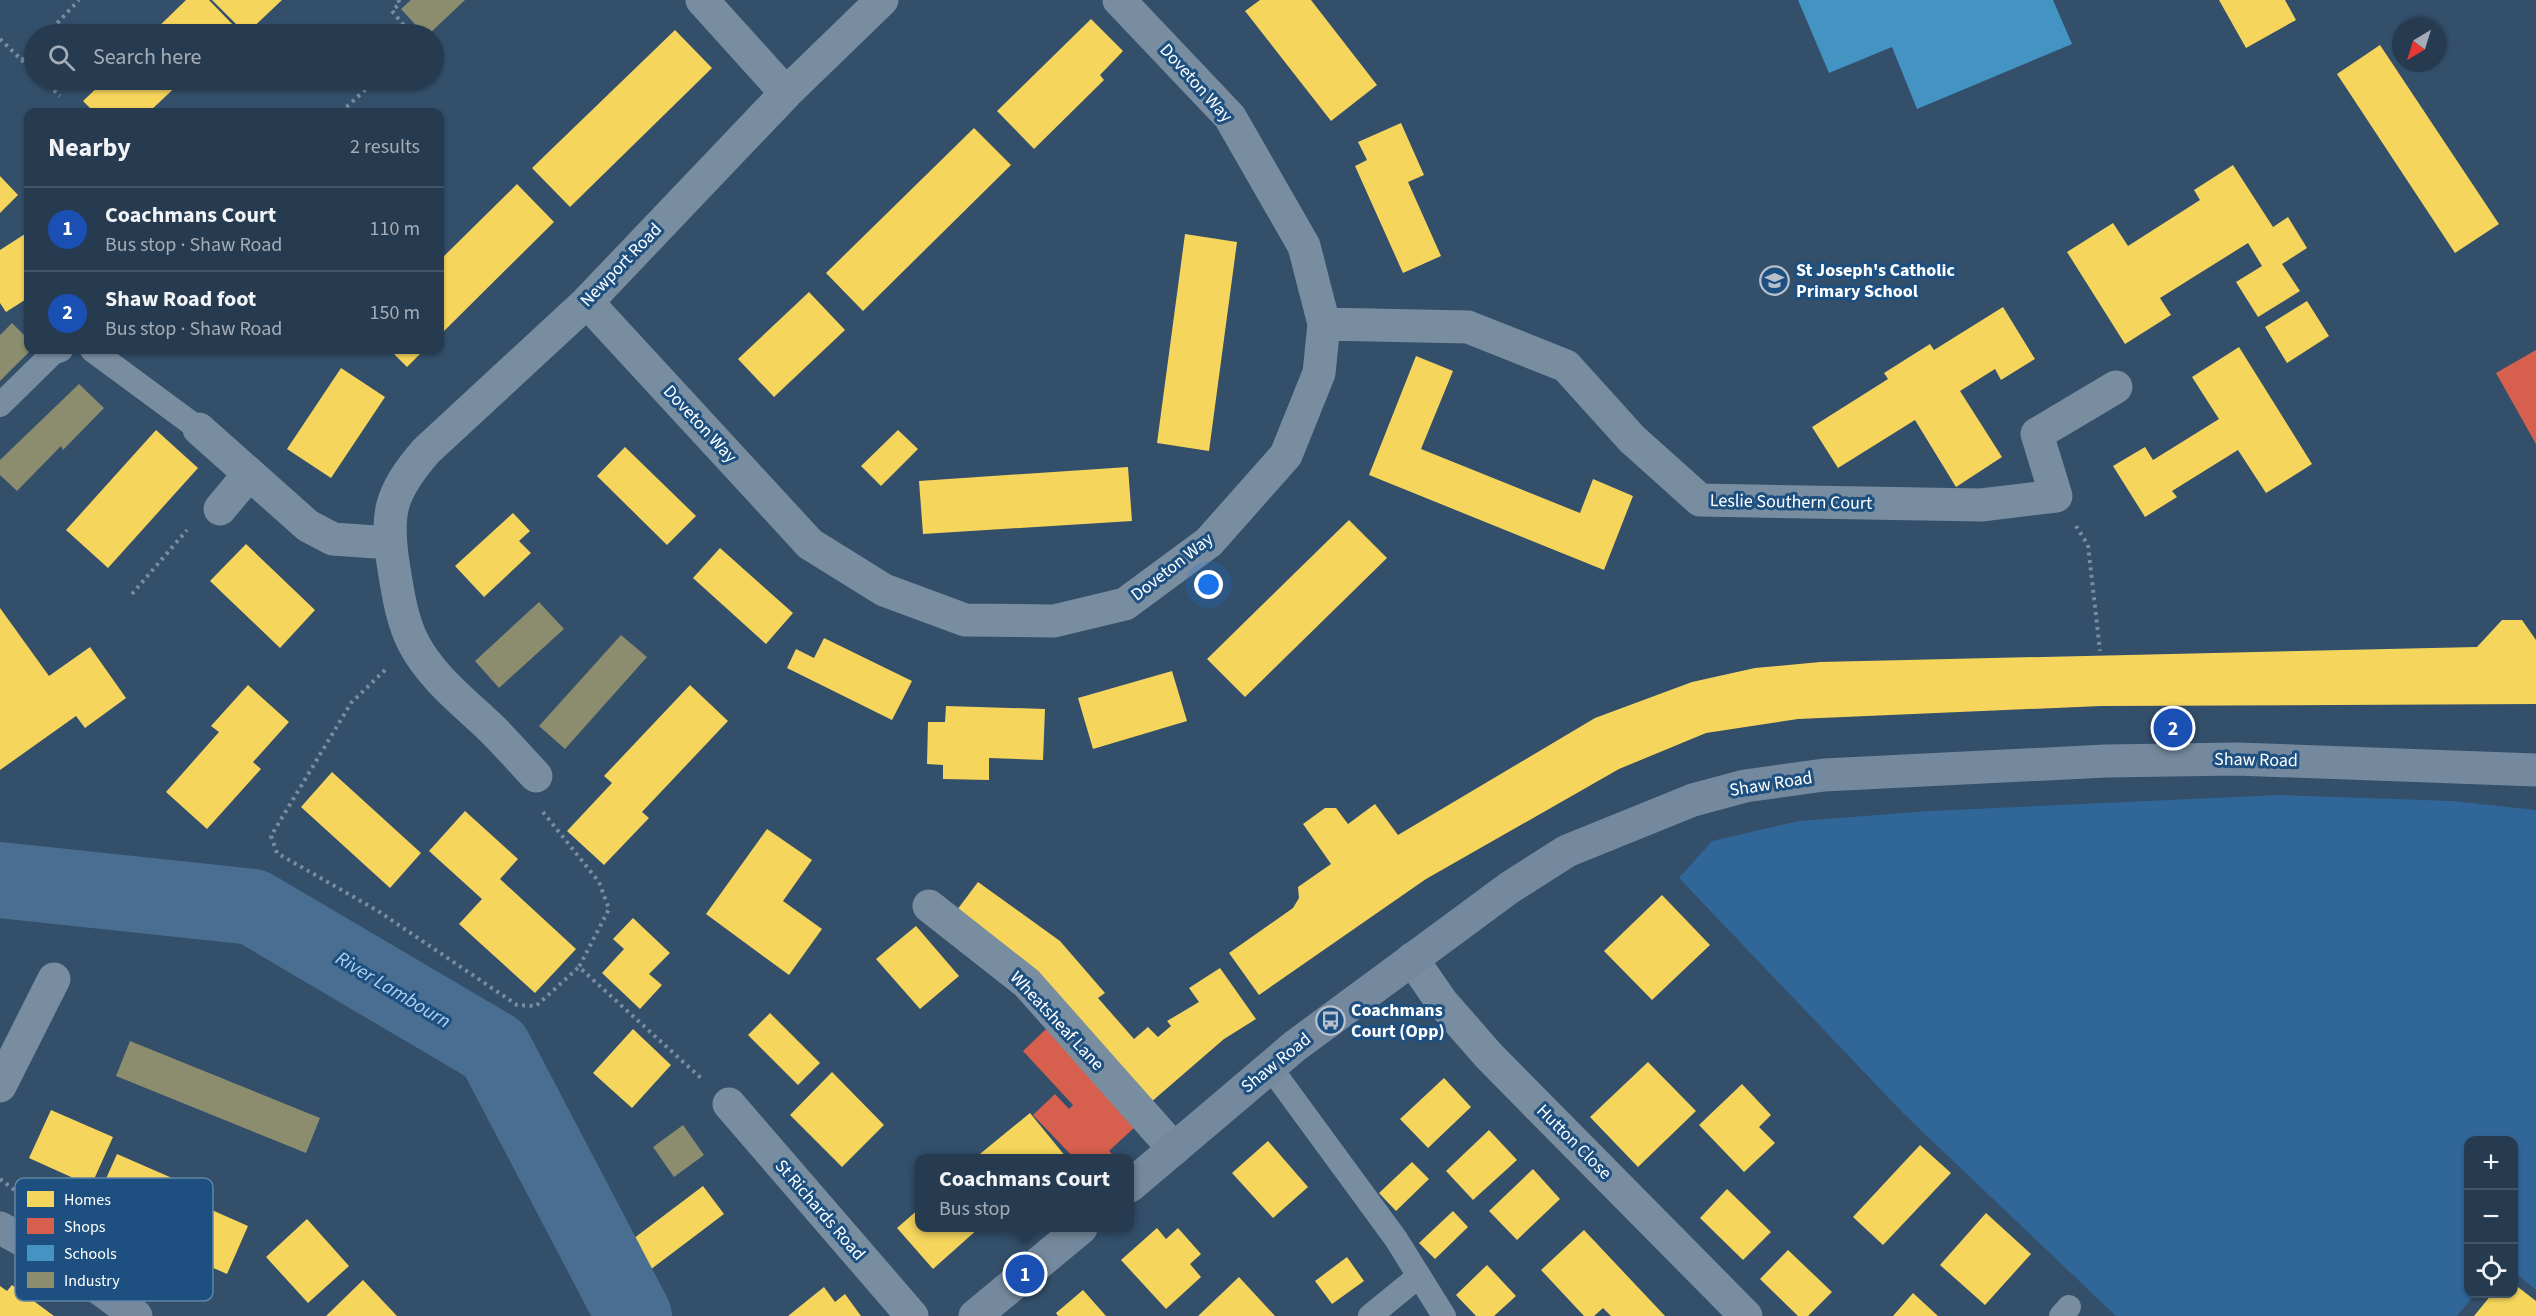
<!DOCTYPE html>
<meta charset="utf-8">
<style>
body{margin:0;font-family:"Source Sans 3",sans-serif;background:#32465a;color:#f1f3f6}
.controls{position:absolute;right:18px;bottom:18px;display:grid;overflow:hidden;border-radius:12px;box-shadow:0 2px 4px #0004}
.controls button{width:54px;height:54px;display:grid;place-items:center;padding:0;border:0;border-bottom:2px solid #425567;background:#263b50;color:#f1f3f6;font:30px sans-serif}
.compass{position:absolute;left:2392px;top:18px;width:54px;height:54px;border-radius:50%;background:#263b50;box-shadow:0 2px 4px #0004;rotate:218deg}
.you{position:absolute;left:1209px;top:585px;width:21px;height:21px;margin:-15px;border:4px solid #fff;border-radius:50%;background:#1a73e8;box-shadow:0 0 0 9px #1a73e833}
.badge{display:grid;place-items:center;width:39px;height:39px;border-radius:50%;background:#b8c1cb;color:#fff;font-size:20px;font-weight:700}
.pin{position:absolute;translate:-50% -50%;border:3px solid #fff;box-shadow:0 2px 6px #0006}
.popup{position:absolute;left:915px;top:1154px;width:219px;height:78px;box-sizing:border-box;display:grid;place-content:center;border-radius:12px;background:#263b50;filter:drop-shadow(0 2px 4px #0005);font-size:20px;white-space:nowrap;color:#a4adb7}
.popup b{font-size:22px;color:#f1f3f6}
.popup::after{content:'';position:absolute;left:50%;top:100%;margin-left:-12px;border:12px solid transparent;border-top-color:#263b50}
.list{margin:0;padding:0;list-style:none}
h2{display:flex;justify-content:space-between;align-items:center;height:78px;margin:0;padding:0 24px;font-size:26px}
h2 small{font-size:20px;font-weight:400;color:#a4adb7}
.list li{display:grid;grid-template-columns:39px 1fr auto;gap:18px;align-items:center;box-sizing:border-box;height:84px;padding:0 24px;border-top:2px solid #425567}
.list b{display:block;font-size:22px;white-space:nowrap}
.list p{margin:0;font-size:20px;white-space:nowrap;color:#a4adb7}
.list em{font-size:20px;font-style:normal;color:#a4adb7}
.icon{flex:none;width:33px;height:33px;fill:none;stroke:currentColor;stroke-width:2;stroke-linecap:round;stroke-linejoin:round}
.map{position:relative;flex:none;width:2536px;height:1316px;overflow:hidden}
.search{position:absolute;background:#263b50;box-shadow:0 2px 4px #0004;left:24px;top:24px;width:420px;height:66px;display:flex;align-items:center;gap:15px;box-sizing:border-box;padding:0 21px;border-radius:33px;color:#a4adb7;font-size:22px}
.panel{position:absolute;background:#263b50;box-shadow:0 2px 4px #0004;left:24px;top:108px;width:420px;height:246px;border-radius:12px}
.map>svg:first-child{display:block}
.green{fill:#316698}
.homes{fill:#f6d55c}
.shops{fill:#d6604d}
.schools{fill:#4393c3}
.industry{fill:#8c8c6e}
.lines{fill:none;stroke-linecap:round;stroke-linejoin:round}
.river{stroke:#496e91;stroke-width:76}
.path{stroke:#798da0;stroke-width:4;stroke-dasharray:3 4.5;stroke-linecap:butt}
.lane{stroke:#798da0;stroke-width:24}
.street{stroke:#798da0;stroke-width:33}
.secondary{stroke:#74899d;stroke-width:33}
.labels{text-anchor:middle;dominant-baseline:central;stroke-width:6;stroke-linejoin:round;paint-order:stroke}
.street-label{font-size:18px;fill:#fff;stroke:#1d5080}
.poi-label{font-size:18px;font-weight:bold;fill:#fff;stroke:#1d5080;text-anchor:start}
.water-label{font-size:20px;font-style:italic;fill:#add1f1;stroke:#1d5080}
.key{fill:#1d5080;stroke:#6184a6;stroke-width:1.5}
.key-label{font-size:16px;fill:#fff}
</style>
<div class="map">
<svg width="2536" height="1316" viewBox="0 0 2536 1316">
<rect width="100%" height="100%" fill="#334f6a"/>
<!-- green -->
<path class="green" d="M2279 795 2452 801 2536 810V1290L2514 1272V1140H2468V1294H2475L2457 1316H2116L1905 1115 1679 878 1712 841 1799 821 1930 811Z"/>
<!-- homes -->
<path class="homes" d="M186 0H209L236 28 229 34H151Z
M212 0H282L246 34Z
M1260 0H1311L1377 85 1331 121 1245 11Z
M2219 0H2285L2296 20 2246 48Z
M1091 19 1123 51 1100 75 1104 80 1034 149 997 111Z
M675 30 712 68 570 207 532 168Z
M2380 45 2499 224 2455 253 2337 74Z
M105 80H183L149 112H94L83 101Z
M1401 123 1424 175 1408 182 1441 256 1403 273 1355 166 1367 160 1358 142Z
M974 128 1011 165 863 311 826 273Z
M2233 165 2273 227 2288 217 2307 248 2282 264 2300 291 2258 317 2236 282 2262 266 2248 243 2160 298 2171 315 2125 344 2067 252 2113 223 2128 246 2200 200 2194 190Z
M0 176 18 195 0 213Z
M517 184 554 222 440 335V260Z
M28 232V298L6 312 0 303V250Z
M1185 234 1237 242 1209 451 1157 443Z
M809 292 845 330 774 397 738 359Z
M2307 301 2329 336 2287 363 2265 327Z
M2003 307 2035 359 2001 380 1995 369 1960 391 2002 457 1956 487 1915 420 1838 468 1812 427 1888 379 1884 373 1930 344 1934 350Z
M2239 347 2312 464 2266 493 2238 450 2172 491 2177 497 2145 517 2113 466 2145 447 2153 460 2219 419 2192 377Z
M390 350H424L407 367Z
M1416 356 1453 371 1421 449 1580 513 1593 479 1633 496 1604 570 1369 475Z
M341 368 385 397 331 478 287 449Z
M156 430 198 468 108 568 66 530Z
M898 430 918 449 881 486 861 466Z
M625 447 696 516 667 545 597 476Z
M1128 467 1132 521 923 534 919 481Z
M513 513 530 531 519 541 531 553 484 597 455 566Z
M1349 520 1387 558 1245 697 1207 659Z
M246 544 315 610 280 648 210 581Z
M720 548 793 613 766 644 693 578Z
M0 608 49 676 90 647 126 698 85 728 76 716 0 770Z
M2502 620H2522L2536 640V704L2101 706 1798 719 1706 733 1619 769 1426 879 1259 995 1229 953 1293 908 1299 898 1298 887 1331 864 1303 824 1325 808H1336L1348 824 1375 804 1398 835 1595 718 1692 682 1755 668 1820 662 2477 647Z
M824 638 912 681 892 720 787 668 796 649 814 658Z
M1172 671 1187 721 1093 749 1078 698Z
M248 685 289 722 253 762 261 769 207 829 166 792 219 732 211 726Z
M690 685 728 721 642 812 649 818 604 865 567 831 612 783 604 776Z
M946 706 1045 709 1043 760 989 758V780L943 779V765L927 764 928 722H945Z
M332 772 421 853 390 888 301 807Z
M465 811 518 859 500 879 576 949 535 993 459 924 482 899 429 851Z
M767 829 812 860 783 901 822 929 789 975 706 914Z
M978 882 1060 941 1105 993 1098 998 1134 1039 1148 1027 1158 1037 1171 1026 1167 1021 1199 1002 1189 988 1220 968 1256 1019 1224 1039 1150 1103 954 914Z
M1662 895 1710 945 1652 1000 1604 951Z
M633 918 670 953 649 974 662 985 640 1009 602 973 624 949 613 939Z
M916 926 959 976 920 1009 876 959Z
M770 1013 820 1063 798 1085 748 1035Z
M633 1029 671 1065 632 1108 593 1073Z
M1648 1062 1696 1111 1638 1167 1590 1117Z
M832 1072 884 1125 842 1167 790 1115Z
M1444 1078 1471 1107 1428 1148 1400 1119Z
M1742 1084 1771 1115 1759 1127 1775 1143 1744 1172 1699 1125Z
M51 1110 113 1137 91 1186 29 1158Z
M1030 1113 1066 1157 1063 1158H975Z
M1489 1130 1517 1160 1473 1200 1446 1171Z
M1268 1141 1308 1187 1273 1218 1232 1173Z
M1920 1145 1951 1173 1883 1245 1853 1217Z
M117 1154 179 1181 158 1229 96 1201Z
M1412 1162 1429 1179 1396 1211 1379 1193Z
M1533 1169 1560 1199 1517 1240 1489 1211Z
M703 1186 724 1214 642 1276 621 1248Z
M1727 1189 1771 1232 1743 1260 1700 1218Z
M187 1199 248 1226 227 1274 166 1247Z
M920 1208V1228H979L933 1269 897 1228Z
M1453 1211 1468 1227 1435 1259 1419 1243Z
M1986 1213 2031 1254 1985 1305 1940 1265Z
M307 1219 349 1266 308 1303 266 1257Z
M1157 1228 1166 1239 1178 1228 1201 1254 1190 1264 1201 1277 1166 1309 1121 1260Z
M1584 1230 1632 1281 1665 1316H1611L1603 1308 1594 1316H1584L1541 1270Z
M1788 1250 1832 1292 1808 1316H1798L1760 1279Z
M1347 1257 1364 1281 1332 1304 1315 1281Z
M1487 1265 1516 1296 1494 1316H1476L1456 1295Z
M1239 1277 1275 1316H1198Z
M363 1280 397 1316H326Z
M2514 1284 2536 1301V1316H2474L2492 1294H2514Z
M12 1285 54 1316H0V1286L7 1291Z
M824 1287 835 1302 845 1294 861 1316H788Z
M1083 1290 1106 1316H1058L1056 1313Z
M1913 1293 1938 1316H1893Z"/>
<!-- shops -->
<path class="shops" d="M2536 350V444L2496 373Z
M1046 1029 1136 1126 1109 1151 1116 1158H1074L1033 1115 1055 1094 1069 1109 1073 1105 1023 1051Z"/>
<!-- schools -->
<path class="schools" d="M1798 0H2053L2072 44 1917 109 1892 47 1829 73Z"/>
<!-- industry -->
<path class="industry" d="M411 0H465L429 34H424L401 9Z
M12 323 28 339V350H31L0 381V335Z
M79 384 104 408 63 450 61 446 17 491 0 475V460Z
M539 602 564 629 499 688 475 661Z
M621 635 647 657 565 749 539 726Z
M130 1041 320 1118 306 1153 116 1076Z
M683 1125 704 1155 674 1177 653 1147Z"/>
<g class="lines">
<!-- river -->
<path class="river" d="M0 880 253 907 494 1049 634 1316"/>
<!-- path -->
<path class="path" d="M398 0 400 3 392 11 411 34
M47 34 79 0
M0 39 34 72
M22 60 34 47
M43 80 60 96
M341 112 376 80
M2076 526 2088 545 2100 651
M132 594 187 530
M385 670 351 703 271 836 277 853 378 911 517 1005 536 1006 579 967
M543 812 599 882 609 909 579 967 702 1079
M0 1179 16 1191"/>
<!-- lane -->
<path class="lane" d="M92 350 199 429
M0 405 53 353 61 350
M1270 1067 1396 1239 1444 1316
M1370 1316 1419 1276
M2061 1316 2069 1307"/>
<!-- street -->
<path class="street" d="M702 0 786 93
M587 302 810 544 884 590 965 620 1054 621 1125 604 1209 542 1286 455 1319 373 1324 324 1304 246 1230 117 1119 0
M1324 324 1468 327 1566 366 1632 439 1700 500 1981 505 2056 496 2037 434 2116 387
M199 429 308 526 333 539 390 543
M220 509 249 474
M536 776C521 760 507 744 492 729 465 703 432 678 414 644 402 621 398 594 394 569 385 514 389 494 426 451L587 302 786 93 882 0
M929 906 1027 983 1174 1149
M1412 959 1441 1001 1489 1056 1746 1316
M0 1086 54 979
M729 1104 912 1316"/>
<!-- secondary -->
<path class="secondary" d="M1130 1186 1295 1046 1509 888 1567 851 1693 800 1745 786 1824 775 2106 761 2237 759 2536 770
M0 1228C49 1253 93 1282 136 1316
M975 1316 1081 1228"/>
</g>
<!-- icons -->
<defs>
<symbol id="school-ring" viewBox="-11 -11 22 22"><circle r="9.5" fill="#1d5080" stroke="#b8c1cb" stroke-width="1.5"/><path d="M0-5L7-2L0 1L-7-2ZM-4 1L0 2.5L4 1V4Q0 6-4 4Z" fill="#b8c1cb"/></symbol>
<symbol id="bus-ring" viewBox="-11 -11 22 22"><circle r="9.5" fill="#1d5080" stroke="#b8c1cb" stroke-width="1.5"/><path d="M-5-6H5V4H4V6H2V4H-2V6H-4V4H-5ZM-3.5-4V0h7V-4ZM-3.5 1.2v1.5H-2V1.2ZM2 1.2v1.5H3.5V1.2Z" fill="#b8c1cb"/></symbol>
</defs>
<g fill-rule="evenodd">
<use href="#school-ring" x="1758" y="264" width="33" height="33"/>
<use href="#bus-ring" x="1314" y="1004" width="33" height="33"/>
</g>
<g class="labels">
<!-- street labels -->
<g class="street-label">
<text transform="translate(1196 83) rotate(48)">Doveton Way</text>
<text transform="translate(621 265) rotate(-46)">Newport Road</text>
<text transform="translate(700 424) rotate(47)">Doveton Way</text>
<text transform="translate(1791 502) rotate(1)">Leslie Southern Court</text>
<text transform="translate(1172 567) rotate(-38)">Doveton Way</text>
<text transform="translate(2256 760) rotate(1)">Shaw Road</text>
<text transform="translate(1771 784) rotate(-9)">Shaw Road</text>
<text transform="translate(1057 1021) rotate(47)">Wheatsheaf Lane</text>
<text transform="translate(1276 1063) rotate(-39)">Shaw Road</text>
<text transform="translate(1574 1142) rotate(45)">Hutton Close</text>
<text transform="translate(820 1210) rotate(49)">St Richards Road</text>
</g>
<!-- poi labels -->
<g class="poi-label">
<text x="1796" y="270">St Joseph's Catholic<tspan x="1796" dy="21">Primary School</tspan></text>
<text x="1351" y="1010">Coachmans<tspan x="1351" dy="21">Court (Opp)</tspan></text>
</g>
<!-- water labels -->
<g class="water-label">
<text transform="translate(393 990) rotate(31)">River Lambourn</text>
</g>
</g>
<!-- legend -->
<rect x="15" y="1178" width="198" height="123" rx="9" class="key"/>
<rect x="27" y="1191" width="27" height="16" fill="#f6d55c"/>
<rect x="27" y="1218" width="27" height="16" fill="#d6604d"/>
<rect x="27" y="1245" width="27" height="16" fill="#4393c3"/>
<rect x="27" y="1272" width="27" height="16" fill="#8c8c6e"/>
<g class="key-label">
<text x="64" y="1205">Homes</text>
<text x="64" y="1232">Shops</text>
<text x="64" y="1259">Schools</text>
<text x="64" y="1286">Industry</text>
</g>
</svg>
<div class="controls">
<button>+</button>
<button>−</button>
<button><svg class="icon" aria-label="locate" viewBox="0 0 24 24"><circle cx="12" cy="12" r="6"/><path d="M12 2v4M12 18v4M2 12h4M18 12h4"/></svg></button>
</div>
<svg class="compass" viewBox="-18 -18 36 36"><path d="M0-13l5 13h-10z" fill="#e53935"/><path d="M0 13l5-13h-10z" fill="#a4adb7"/></svg>
<div class="you"></div>
<div class="pin badge" style="left:1025px;top:1274px;background:#1a4fb4">1</div>
<div class="popup"><b>Coachmans Court</b>Bus stop</div>
<div class="pin badge" style="left:2173px;top:728px;background:#1a4fb4">2</div>
<div class="search"><svg class="icon" aria-label="search" viewBox="0 0 24 24"><circle cx="10" cy="10" r="6"/><path d="M15 15l6 6"/></svg>Search here</div>
<section class="panel">
<h2>Nearby<small>2 results</small></h2>
<ul class="list">
<li><span class="badge" style="background:#1a4fb4">1</span><div><b>Coachmans Court</b><p>Bus stop · Shaw Road</p></div><em>110 m</em></li>
<li><span class="badge" style="background:#1a4fb4">2</span><div><b>Shaw Road foot</b><p>Bus stop · Shaw Road</p></div><em>150 m</em></li>
</ul>
</section>
</div>
